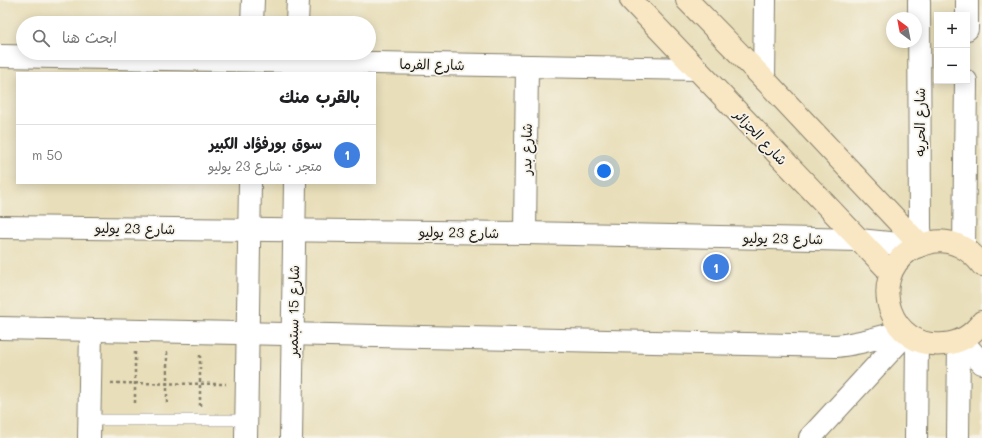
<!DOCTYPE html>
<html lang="ar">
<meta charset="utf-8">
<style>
body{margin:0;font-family:Mali,"Playpen Sans Arabic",sans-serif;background:#f2f2f2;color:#202124;direction:rtl}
.controls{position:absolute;right:12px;top:12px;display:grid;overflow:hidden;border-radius:0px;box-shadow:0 2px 10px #0003}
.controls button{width:36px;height:36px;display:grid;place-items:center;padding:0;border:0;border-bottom:1px solid #e0e0e0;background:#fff;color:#202124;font:20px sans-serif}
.compass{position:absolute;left:886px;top:12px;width:36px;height:36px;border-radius:50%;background:#fff;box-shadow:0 2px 10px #0003;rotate:328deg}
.you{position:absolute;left:604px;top:171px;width:14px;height:14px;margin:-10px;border:3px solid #fff;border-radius:50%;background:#1a73e8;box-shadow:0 0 0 6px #1a73e833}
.badge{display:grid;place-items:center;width:26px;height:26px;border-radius:50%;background:#0b8043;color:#fff;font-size:13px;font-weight:700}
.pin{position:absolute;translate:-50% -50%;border:2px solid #fff;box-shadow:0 1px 4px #0006}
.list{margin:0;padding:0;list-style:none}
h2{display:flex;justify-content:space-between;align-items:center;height:52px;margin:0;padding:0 16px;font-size:17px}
h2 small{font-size:13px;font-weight:400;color:#757577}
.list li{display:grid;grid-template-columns:26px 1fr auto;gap:12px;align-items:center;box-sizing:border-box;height:60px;padding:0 16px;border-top:1px solid #e0e0e0}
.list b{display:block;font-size:15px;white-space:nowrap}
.list p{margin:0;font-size:13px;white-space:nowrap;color:#757577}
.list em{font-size:13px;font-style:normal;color:#757577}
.icon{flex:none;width:22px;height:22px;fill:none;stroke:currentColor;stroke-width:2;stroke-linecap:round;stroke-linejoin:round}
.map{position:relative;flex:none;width:982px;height:438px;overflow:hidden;direction:ltr}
.search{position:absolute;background:#fff;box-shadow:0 2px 10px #0003;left:16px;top:16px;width:360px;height:44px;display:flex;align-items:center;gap:10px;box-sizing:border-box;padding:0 14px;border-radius:22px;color:#757577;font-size:15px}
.panel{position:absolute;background:#fff;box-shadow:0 2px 10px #0003;left:16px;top:72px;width:360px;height:112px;border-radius:0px;direction:rtl}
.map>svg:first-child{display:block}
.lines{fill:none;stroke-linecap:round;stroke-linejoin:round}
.service-casing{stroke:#827d6a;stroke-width:12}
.minor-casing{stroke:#827d6a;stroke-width:24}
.tertiary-casing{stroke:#827d6a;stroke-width:24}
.secondary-casing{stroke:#827d6a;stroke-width:24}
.path{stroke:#827d6a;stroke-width:2.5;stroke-dasharray:3 3;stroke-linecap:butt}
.service{stroke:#fff;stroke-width:11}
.minor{stroke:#fff;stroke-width:22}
.tertiary{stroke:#fff;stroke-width:22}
.secondary{stroke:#f9e7c3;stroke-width:22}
.labels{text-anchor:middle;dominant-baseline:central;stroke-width:3.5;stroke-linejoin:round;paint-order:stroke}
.street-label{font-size:14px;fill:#1c1c1c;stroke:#f7f3e8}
</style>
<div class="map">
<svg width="982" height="438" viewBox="0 0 982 438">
<rect width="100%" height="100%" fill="#f7f3e8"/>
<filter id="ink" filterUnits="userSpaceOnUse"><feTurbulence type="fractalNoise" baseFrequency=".025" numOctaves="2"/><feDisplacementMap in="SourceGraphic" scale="8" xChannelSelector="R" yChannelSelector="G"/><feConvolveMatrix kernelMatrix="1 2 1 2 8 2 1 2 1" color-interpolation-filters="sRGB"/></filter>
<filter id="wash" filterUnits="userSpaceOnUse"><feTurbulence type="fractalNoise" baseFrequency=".012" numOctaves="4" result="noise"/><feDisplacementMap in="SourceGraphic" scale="16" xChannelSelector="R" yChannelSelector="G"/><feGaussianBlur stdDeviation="0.9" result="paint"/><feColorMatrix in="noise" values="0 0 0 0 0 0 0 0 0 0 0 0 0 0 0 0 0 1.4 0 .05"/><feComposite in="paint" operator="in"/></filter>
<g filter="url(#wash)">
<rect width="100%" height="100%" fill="#e8deb9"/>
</g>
<g filter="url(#ink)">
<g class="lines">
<defs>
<path id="service" d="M89 420H247"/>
<path id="minor" d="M919 0 920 228 922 244
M252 23 253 0
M297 23 298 0
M967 29V0
M0 56 697 69
M764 79 765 0
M525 233 527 66
M964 248 966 81
M89 438 91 330
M246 438 250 183
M291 438 295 183
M810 438 906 334
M916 438 917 340
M958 438 959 341"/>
<path id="tertiary" d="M0 227 525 233 859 240 919 246
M0 328 836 346C859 344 881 337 903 331
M961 340 982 363"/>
<path id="secondary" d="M631 0 891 273
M687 0 764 79 920 245
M982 265C971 250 952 238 932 242 924 244 917 246 910 250 866 280 891 350 944 344 960 343 973 334 982 322"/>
</defs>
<!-- service casing -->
<use href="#service" class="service-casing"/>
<!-- minor casing -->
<use href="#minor" class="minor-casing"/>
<!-- tertiary casing -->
<use href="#tertiary" class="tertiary-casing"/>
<!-- secondary casing -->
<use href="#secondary" class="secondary-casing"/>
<!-- path -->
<path class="path" d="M135 352V405
M167 352V405
M111 383 226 384
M200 406V353"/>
<!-- service -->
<use href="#service" class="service"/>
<!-- minor -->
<use href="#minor" class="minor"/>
<!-- tertiary -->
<use href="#tertiary" class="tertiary"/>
<!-- secondary -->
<use href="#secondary" class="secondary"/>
</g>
</g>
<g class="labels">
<!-- street labels -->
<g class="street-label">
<text transform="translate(432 64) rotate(1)">شارع الفرما</text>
<text transform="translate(919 122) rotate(-90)">شارع الحريه</text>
<text transform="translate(761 137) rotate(47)">شارع الجزائر</text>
<text transform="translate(526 149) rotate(-89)">شارع بدر</text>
<text transform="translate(135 228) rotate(1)">شارع 23 يوليو</text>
<text transform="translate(459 232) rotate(1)">شارع 23 يوليو</text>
<text transform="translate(783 238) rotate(1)">شارع 23 يوليو</text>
<text transform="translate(293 311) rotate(-89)">شارع 15 سبتمبر</text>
</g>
</g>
</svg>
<div class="controls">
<button>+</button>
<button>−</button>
</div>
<svg class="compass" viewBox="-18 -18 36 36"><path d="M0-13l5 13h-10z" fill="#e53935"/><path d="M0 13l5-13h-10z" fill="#757577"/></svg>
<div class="you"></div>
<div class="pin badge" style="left:716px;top:267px;background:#3f7fe0">1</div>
<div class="search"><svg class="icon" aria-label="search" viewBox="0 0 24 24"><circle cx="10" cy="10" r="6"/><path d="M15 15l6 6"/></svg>ابحث هنا</div>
<section class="panel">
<h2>بالقرب منك<small></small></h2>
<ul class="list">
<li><span class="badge" style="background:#3f7fe0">1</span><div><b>سوق بورفؤاد الكبير</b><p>متجر · شارع 23 يوليو</p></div><em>50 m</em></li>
</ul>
</section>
</div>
